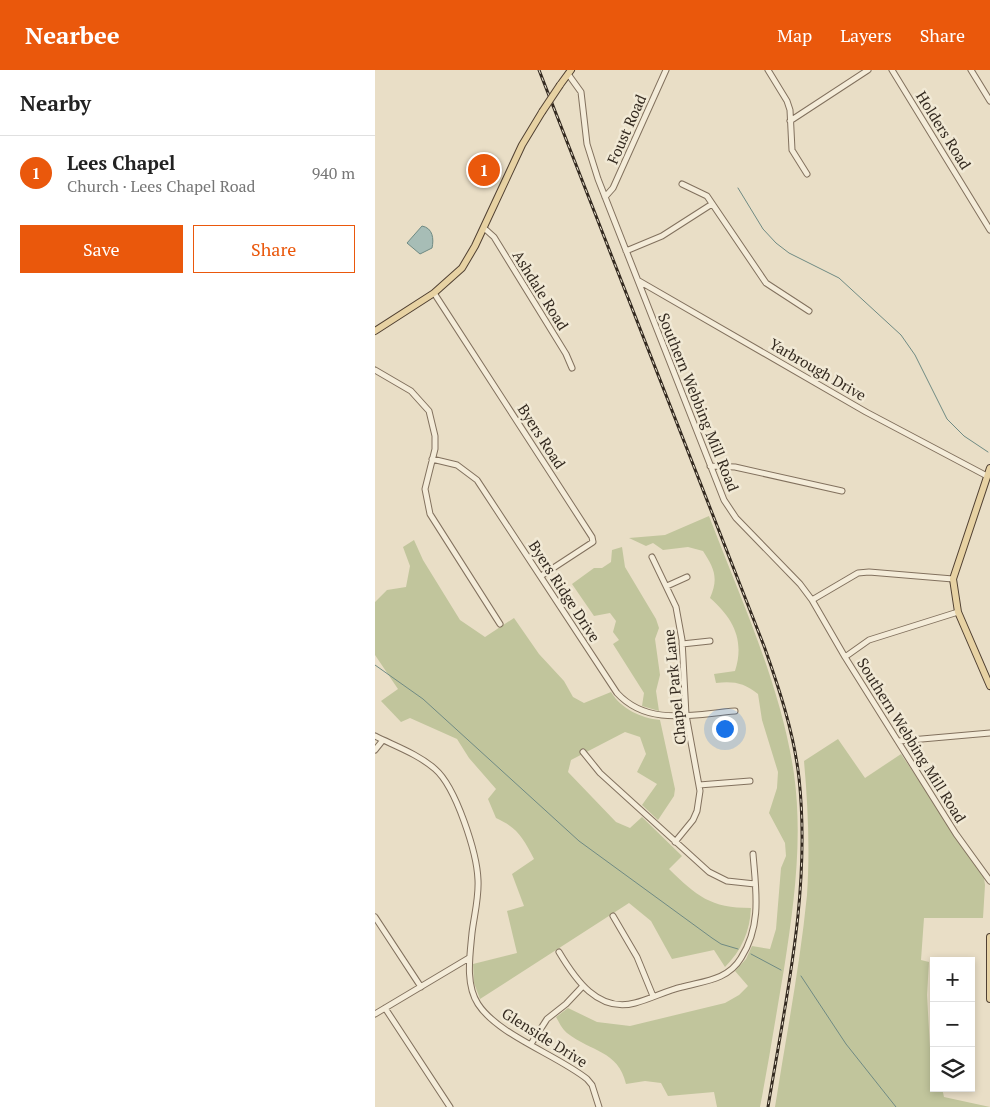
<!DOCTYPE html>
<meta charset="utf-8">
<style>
body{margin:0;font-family:"PT Serif",serif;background:#f2f2f2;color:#222}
.controls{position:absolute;right:15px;bottom:15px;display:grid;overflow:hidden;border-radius:0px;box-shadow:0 2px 8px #0003}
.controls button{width:45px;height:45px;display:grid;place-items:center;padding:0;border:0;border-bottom:1px solid #e0e0e0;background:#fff;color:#222;font:25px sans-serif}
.you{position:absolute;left:349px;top:658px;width:18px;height:18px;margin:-12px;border:4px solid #fff;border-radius:50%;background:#1a73e8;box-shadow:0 0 0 8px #1a73e833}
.badge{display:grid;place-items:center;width:32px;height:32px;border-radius:50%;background:#ea580c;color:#fff;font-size:16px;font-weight:700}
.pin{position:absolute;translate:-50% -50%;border:2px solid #fff;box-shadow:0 1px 5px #0006}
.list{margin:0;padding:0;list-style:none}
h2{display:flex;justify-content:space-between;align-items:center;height:65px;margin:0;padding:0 20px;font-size:21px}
h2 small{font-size:16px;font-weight:400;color:#767676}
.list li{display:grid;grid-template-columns:32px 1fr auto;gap:15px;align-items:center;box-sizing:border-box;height:75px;padding:0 20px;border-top:1px solid #e0e0e0}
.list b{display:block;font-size:19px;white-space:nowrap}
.list p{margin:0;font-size:16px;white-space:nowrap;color:#767676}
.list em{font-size:16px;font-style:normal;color:#767676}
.actions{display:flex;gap:10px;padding:15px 20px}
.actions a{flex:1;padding:11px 0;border:1px solid #ea580c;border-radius:0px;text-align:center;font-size:18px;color:#ea580c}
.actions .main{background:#ea580c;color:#fff}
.icon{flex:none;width:28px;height:28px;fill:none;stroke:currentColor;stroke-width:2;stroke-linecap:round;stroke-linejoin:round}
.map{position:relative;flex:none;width:615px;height:1037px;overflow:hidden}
header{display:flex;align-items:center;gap:30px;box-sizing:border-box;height:70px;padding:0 25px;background:#ea580c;color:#fff}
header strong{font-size:24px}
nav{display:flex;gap:28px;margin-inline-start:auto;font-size:18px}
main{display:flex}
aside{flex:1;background:#fff}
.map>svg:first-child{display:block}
.green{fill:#c1c59c}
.water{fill:#a7bdb6;stroke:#6f8a83}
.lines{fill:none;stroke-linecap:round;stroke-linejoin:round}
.stream{stroke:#6f8a83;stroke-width:1}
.minor-casing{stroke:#82715e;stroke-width:7}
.major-casing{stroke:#504032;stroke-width:8}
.minor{stroke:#f4ecd9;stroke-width:5}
.major{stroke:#e7d2a3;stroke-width:6}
.rail-casing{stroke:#342a20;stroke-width:3}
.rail{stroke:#f1e9d5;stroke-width:1;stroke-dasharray:4;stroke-linecap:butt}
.major-bridge-casing{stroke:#504032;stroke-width:8;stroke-linecap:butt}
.major-bridge{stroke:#e7d2a3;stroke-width:6}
.labels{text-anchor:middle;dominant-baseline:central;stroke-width:5;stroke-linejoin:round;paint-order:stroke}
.street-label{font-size:15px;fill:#342a20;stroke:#f1e9d5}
</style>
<header>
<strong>Nearbee</strong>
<nav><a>Map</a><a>Layers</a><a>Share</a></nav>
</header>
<main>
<aside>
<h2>Nearby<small></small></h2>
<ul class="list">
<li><span class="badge">1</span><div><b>Lees Chapel</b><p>Church · Lees Chapel Road</p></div><em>940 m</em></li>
</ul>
<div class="actions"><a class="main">Save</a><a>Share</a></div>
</aside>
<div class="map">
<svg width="615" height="1037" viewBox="0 0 615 1037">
<rect width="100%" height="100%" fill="#e9dec6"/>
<!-- green -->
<path class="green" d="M334 446C366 530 406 615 419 704 428 769 419 835 409 899 401 945 394 991 385 1037H342L339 1022 293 1026 286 1013 270 1011 251 1014C243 980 216 982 192 963 187 959 184 952 181 947L193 938 222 952 255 956 350 933 364 925 373 916 360 901 371 889 377 876 395 879 401 859 406 798 411 786 410 773 394 743 402 718 403 702 387 650 383 624C369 613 359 611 341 613L339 604 360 601C370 570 358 548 335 528 344 508 339 498 328 481L313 477 288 480 278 473 271 476 254 468 290 465Z
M39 470 48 490 85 550 110 567 139 548 164 584 189 611 198 627 209 633 236 622C246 639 266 648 285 650L300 719 299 726 283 750 267 735 282 714 262 702 271 684 265 667 250 662 196 690 193 702 241 752 255 758 267 747 307 786 294 799C322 826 335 838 376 838 375 862 366 881 350 897L339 880 297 889 276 851 254 833 105 929 99 913 98 894 142 883 132 841 149 836 137 804 159 789C148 768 143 758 121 748L113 729 121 719 94 688 82 669 35 648 26 652 6 631 23 619 0 585V532L12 520 31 517 35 496 28 477Z
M247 477 250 497 281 549 284 558 280 569 285 605 281 621 284 641 267 636 269 623 238 574 244 570 238 562 241 551 235 543 219 546 197 514 219 498H227L236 492 237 480Z
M463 669 490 708 526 684 609 808 610 815 608 848H549L546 890 554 892 552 925 555 978 559 991V1018H567L569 1027 615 1037H400C411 967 425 896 432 825 435 780 433 736 429 691Z"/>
<!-- water -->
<path class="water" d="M47 156C58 158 59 169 57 178L45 184 32 173Z"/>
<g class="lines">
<!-- stream -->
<path class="stream" d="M363 118 388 159 401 173 414 183 464 208 526 265 540 285 572 349 589 366 613 382
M0 595 48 629 204 771 337 868 346 874 363 879
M376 884 406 900
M426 906 471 974 521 1037"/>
<defs>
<path id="minor" d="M393 0 412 31 415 40 417 80 432 104
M517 0 615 160
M596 0 615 31
M193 4 206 22 212 74 223 109 349 430 361 448 425 514 437 530 470 587 581 764 615 811
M415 51 493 0
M307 114 332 126 391 213 434 241
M230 127 238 118 291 0
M109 158 119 167 191 284 197 298
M251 181 287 166 337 134
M264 211 491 342 612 406
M59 223 217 467 218 472 166 506
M0 300 36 321 54 341 60 366V379L50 419 55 444 125 554
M57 389 82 395 102 410 242 623C273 657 319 644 360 641
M335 396 360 397 467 421
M277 487 301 537 307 570 311 645 325 721 322 741 318 750 300 772
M292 516 312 507
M437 530 483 503 494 502 578 509
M307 574 335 571
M470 587 494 570 583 542
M0 666C20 676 43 684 60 699 81 717 102 783 103 810 104 828 99 846 97 863 95 885 90 914 103 934 123 965 182 985 212 1009L217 1015 224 1037
M524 671 615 663
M0 680 8 670
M208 682 225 703 334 802 352 811 380 814
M324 715 375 711
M238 846 262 887 278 926
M0 847 46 917
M184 882C200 909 223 943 260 933 276 929 290 921 307 917 329 911 353 910 366 888 387 855 381 821 378 784
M10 938 75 1037
M0 944 94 888
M156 974 172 949 191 934 207 917"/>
<path id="major" d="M185 15 196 0
M0 261 59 223 87 198 100 176 147 75 167 42
M615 398 578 509 583 542 615 616
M615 867V929"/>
</defs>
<!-- minor casing -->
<use href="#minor" class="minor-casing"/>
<!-- major casing -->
<use href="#major" class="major-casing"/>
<!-- minor -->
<use href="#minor" class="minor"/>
<!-- major -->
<use href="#major" class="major"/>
<defs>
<path id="rail" d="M164 0 389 576C404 618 419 663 424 708 436 819 411 928 393 1037"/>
</defs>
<!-- rail casing -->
<use href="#rail" class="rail-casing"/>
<!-- rail -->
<use href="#rail" class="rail"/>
<defs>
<path id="major-bridge" d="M167 42 185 15"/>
</defs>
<!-- major-bridge casing -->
<use href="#major-bridge" class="major-bridge-casing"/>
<!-- major-bridge -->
<use href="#major-bridge" class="major-bridge"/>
</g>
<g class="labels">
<!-- street labels -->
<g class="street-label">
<text transform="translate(251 59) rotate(-66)">Foust Road</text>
<text transform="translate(569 60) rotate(58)">Holders Road</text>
<text transform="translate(166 220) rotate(58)">Ashdale Road</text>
<text transform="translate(443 299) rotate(30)">Yarbrough Drive</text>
<text transform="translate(324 332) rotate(68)">Southern Webbing Mill Road</text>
<text transform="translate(167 366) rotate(57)">Byers Road</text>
<text transform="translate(190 521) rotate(57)">Byers Ridge Drive</text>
<text transform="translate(299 617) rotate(-96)">Chapel Park Lane</text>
<text transform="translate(537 670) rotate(58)">Southern Webbing Mill Road</text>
<text transform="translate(170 967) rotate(32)">Glenside Drive</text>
</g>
</g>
</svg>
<div class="controls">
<button>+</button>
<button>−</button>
<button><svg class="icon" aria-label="layers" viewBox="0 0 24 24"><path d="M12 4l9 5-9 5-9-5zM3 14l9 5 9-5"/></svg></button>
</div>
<div class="you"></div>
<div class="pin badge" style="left:109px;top:100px">1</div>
</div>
</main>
